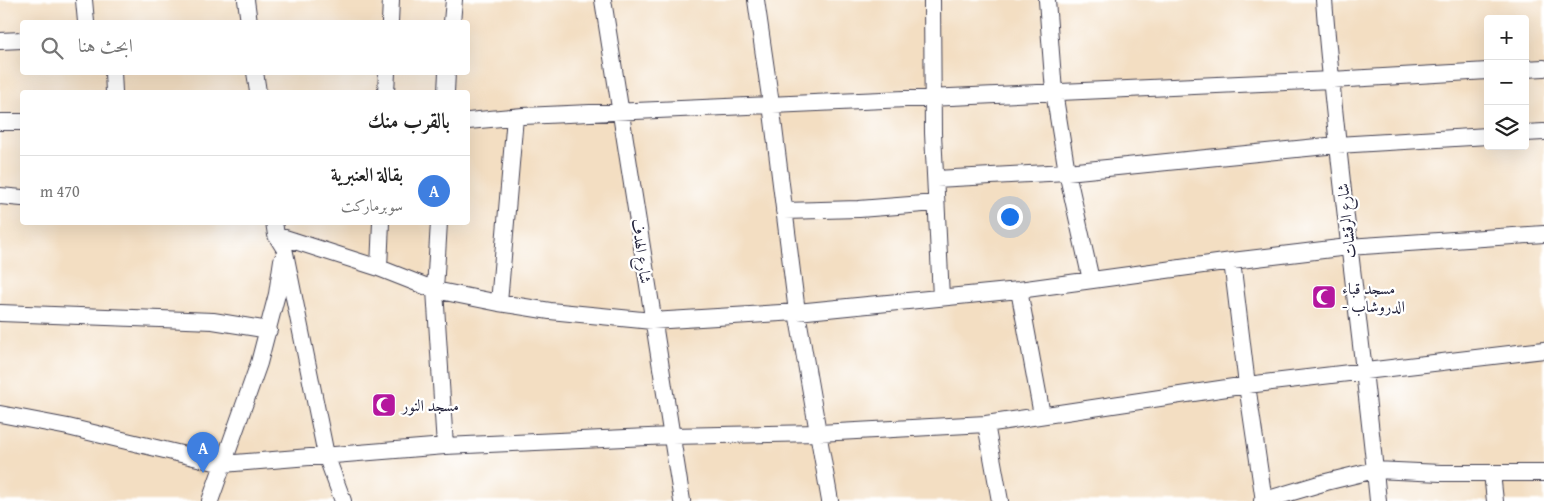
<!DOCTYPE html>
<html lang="ar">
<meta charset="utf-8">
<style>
body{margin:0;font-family:"Gentium Book Plus",Amiri,serif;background:#f6f6f6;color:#222;direction:rtl}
.controls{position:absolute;right:15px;top:15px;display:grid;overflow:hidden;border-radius:5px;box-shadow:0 5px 20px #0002}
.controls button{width:45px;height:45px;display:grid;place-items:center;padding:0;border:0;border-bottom:1px solid #e0e0e0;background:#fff;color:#222;font:25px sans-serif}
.you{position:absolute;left:1009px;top:216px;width:18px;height:18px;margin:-12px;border:4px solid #fff;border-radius:50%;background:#1a73e8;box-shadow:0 0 0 8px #1a73e833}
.badge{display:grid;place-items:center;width:32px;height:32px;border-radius:50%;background:#b5179e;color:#fff;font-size:16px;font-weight:700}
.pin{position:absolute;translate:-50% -41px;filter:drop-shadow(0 1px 2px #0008)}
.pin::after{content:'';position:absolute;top:26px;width:18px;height:15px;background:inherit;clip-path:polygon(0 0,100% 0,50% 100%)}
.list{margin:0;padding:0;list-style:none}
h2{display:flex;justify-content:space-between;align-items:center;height:65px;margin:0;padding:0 20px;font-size:21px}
h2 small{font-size:16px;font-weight:400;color:#767676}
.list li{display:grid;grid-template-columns:32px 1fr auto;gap:15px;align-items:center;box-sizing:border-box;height:70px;padding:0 20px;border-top:1px solid #e0e0e0}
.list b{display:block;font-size:19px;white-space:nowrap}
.list p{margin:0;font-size:16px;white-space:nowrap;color:#767676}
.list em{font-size:16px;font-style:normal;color:#767676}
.icon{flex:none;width:28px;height:28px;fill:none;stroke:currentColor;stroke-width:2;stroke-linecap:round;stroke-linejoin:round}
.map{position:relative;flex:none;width:1544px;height:501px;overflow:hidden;direction:ltr}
.search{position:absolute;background:#fff;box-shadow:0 5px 20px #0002;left:20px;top:20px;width:450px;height:55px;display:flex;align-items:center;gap:12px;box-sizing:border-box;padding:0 18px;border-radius:5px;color:#767676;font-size:19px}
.panel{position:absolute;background:#fff;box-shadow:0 5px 20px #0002;left:20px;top:90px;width:450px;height:135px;border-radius:5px;direction:rtl}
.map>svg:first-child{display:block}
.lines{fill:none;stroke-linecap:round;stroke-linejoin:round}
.minor-casing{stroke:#413e4f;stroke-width:18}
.minor{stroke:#fff;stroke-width:16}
.labels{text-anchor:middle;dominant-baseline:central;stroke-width:4.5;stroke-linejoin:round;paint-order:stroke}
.street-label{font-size:16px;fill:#22223b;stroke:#fff}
.poi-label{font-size:16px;fill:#22223b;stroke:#fff;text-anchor:start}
</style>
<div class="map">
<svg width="1544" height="501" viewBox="0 0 1544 501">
<rect width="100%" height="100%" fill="#fff"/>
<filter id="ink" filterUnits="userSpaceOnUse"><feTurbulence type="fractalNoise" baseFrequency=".02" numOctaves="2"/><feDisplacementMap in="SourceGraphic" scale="10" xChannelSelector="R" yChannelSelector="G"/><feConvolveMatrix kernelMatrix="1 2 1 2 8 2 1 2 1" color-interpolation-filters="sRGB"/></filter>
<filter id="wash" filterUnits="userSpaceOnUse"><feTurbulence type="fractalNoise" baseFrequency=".0096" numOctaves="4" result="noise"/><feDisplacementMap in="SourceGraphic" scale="20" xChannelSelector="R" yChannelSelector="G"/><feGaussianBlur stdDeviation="1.12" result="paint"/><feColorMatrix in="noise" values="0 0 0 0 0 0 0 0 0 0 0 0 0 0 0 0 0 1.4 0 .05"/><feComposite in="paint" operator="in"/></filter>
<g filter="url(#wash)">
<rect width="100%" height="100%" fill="#f3dec2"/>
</g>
<g filter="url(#ink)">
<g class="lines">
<defs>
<path id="minor" d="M84 0 86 22
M246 0 249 22
M603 0 682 501
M756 0 771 104 797 312 830 501
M932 0 933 133 941 297
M1047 0 1054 92 1067 172 1091 280
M1324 0C1337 168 1362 334 1378 501
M390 22 391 0
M452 22 454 0
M0 41 22 40
M1525 69 1544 68
M113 72 114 92
M255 72 258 92
M386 92 387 72
M446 92 447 72
M468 121 523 116 1331 80 1488 71
M0 122H22
M1525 133 1544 132
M936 179 1067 172 1337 145 1488 136
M0 196 22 198
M784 211 859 209 936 203
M274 222 276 235 284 248 326 455 343 501
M439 222 435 290 445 446
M276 235 379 268 435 290 499 303 550 311 652 321 797 312 1019 290 1232 261 1348 247 1544 234
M1232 261 1247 385 1264 501
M379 268 381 222
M1019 290 1042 415
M499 303 515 117
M0 313 213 321 269 330
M0 414 68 427 223 464 445 446 671 436 819 433 986 424 1247 385 1544 350
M986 424 1000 501
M1492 473 1495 501
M210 501 259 363 277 294 282 260
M1262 501 1326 482 1375 470 1441 473H1544"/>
</defs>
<!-- minor casing -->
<use href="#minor" class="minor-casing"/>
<!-- minor -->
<use href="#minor" class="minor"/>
</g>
</g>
<!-- icons -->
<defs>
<symbol id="mosque-square" viewBox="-11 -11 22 22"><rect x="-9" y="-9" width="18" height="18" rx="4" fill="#b5179e" stroke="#fff"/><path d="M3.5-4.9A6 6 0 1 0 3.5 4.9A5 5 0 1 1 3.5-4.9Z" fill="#fff"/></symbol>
</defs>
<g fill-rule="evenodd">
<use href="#mosque-square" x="1310" y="283" width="28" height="28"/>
<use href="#mosque-square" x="370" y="391" width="28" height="28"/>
</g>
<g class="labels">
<!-- street labels -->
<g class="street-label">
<text transform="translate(1346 221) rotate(-96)">شارع الرقشات</text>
<text transform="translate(642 251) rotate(82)">شارع الهدف</text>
</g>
<!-- poi labels -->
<g class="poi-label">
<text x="1342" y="288">مسجد قباء<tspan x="1342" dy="18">- الدروشاب</tspan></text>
<text x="402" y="405">مسجد النور</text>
</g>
</g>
</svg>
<div class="controls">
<button>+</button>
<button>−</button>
<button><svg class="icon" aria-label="layers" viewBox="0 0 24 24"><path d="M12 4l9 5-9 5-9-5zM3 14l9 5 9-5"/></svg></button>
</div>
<div class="you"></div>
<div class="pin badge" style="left:203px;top:473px;background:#3f7fe0">A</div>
<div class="search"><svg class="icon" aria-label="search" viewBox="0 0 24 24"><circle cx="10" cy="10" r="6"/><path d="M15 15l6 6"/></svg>ابحث هنا</div>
<section class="panel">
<h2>بالقرب منك<small></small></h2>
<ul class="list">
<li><span class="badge" style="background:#3f7fe0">A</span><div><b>بقالة العنبرية</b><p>سوبرماركت</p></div><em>470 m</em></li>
</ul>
</section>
</div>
